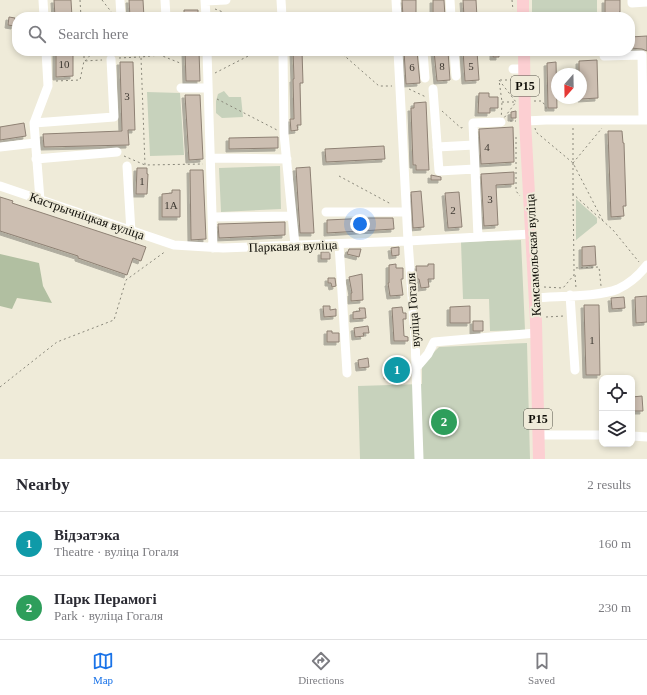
<!DOCTYPE html>
<meta charset="utf-8">
<style>
body{margin:0;font-family:Georgia,serif;background:#f2f2f3;color:#2b2b33}
.controls{position:absolute;right:12px;bottom:12px;display:grid;overflow:hidden;border-radius:8px;box-shadow:0 2px 6px #0003}
.controls button{width:36px;height:36px;display:grid;place-items:center;padding:0;border:0;border-bottom:1px solid #e1e1e2;background:#fff;color:#2b2b33;font:20px sans-serif}
.compass{position:absolute;left:551px;top:68px;width:36px;height:36px;border-radius:50%;background:#fff;box-shadow:0 2px 6px #0003;rotate:200deg}
.you{position:absolute;left:360px;top:224px;width:14px;height:14px;margin:-10px;border:3px solid #fff;border-radius:50%;background:#1a73e8;box-shadow:0 0 0 6px #1a73e833}
.badge{display:grid;place-items:center;width:26px;height:26px;border-radius:50%;background:#1a73e8;color:#fff;font-size:13px;font-weight:700}
.pin{position:absolute;translate:-50% -50%;border:2px solid #fff;box-shadow:0 1px 4px #0006}
.list{margin:0;padding:0;list-style:none}
h2{display:flex;justify-content:space-between;align-items:center;height:52px;margin:0;padding:0 16px;font-size:17px}
h2 small{font-size:13px;font-weight:400;color:#7c7c81}
.list li{display:grid;grid-template-columns:26px 1fr auto;gap:12px;align-items:center;box-sizing:border-box;height:64px;padding:0 16px;border-top:1px solid #e1e1e2}
.list b{display:block;font-size:15px;white-space:nowrap}
.list p{margin:0;font-size:13px;white-space:nowrap;color:#7c7c81}
.list em{font-size:13px;font-style:normal;color:#7c7c81}
.icon{flex:none;width:22px;height:22px;fill:none;stroke:currentColor;stroke-width:2;stroke-linecap:round;stroke-linejoin:round}
.map{position:relative;flex:none;width:647px;height:459px;overflow:hidden}
.search{position:absolute;background:#fff;box-shadow:0 2px 6px #0003;left:12px;right:12px;top:12px;height:44px;display:flex;align-items:center;gap:10px;box-sizing:border-box;padding:0 14px;border-radius:16px;color:#7c7c81;font-size:15px}
.sheet{height:180px;background:#fff}
nav{display:flex;justify-content:space-around;align-items:center;box-sizing:border-box;height:56px;border-top:1px solid #e1e1e2;background:#fff;font-size:11px;color:#7c7c81}
nav a{display:grid;justify-items:center;gap:2px}
nav .on{color:#1a73e8}
.map>svg:first-child{display:block}
.green{fill:#c7d2bc}
.forest{fill:#b1bfa1}
.building{fill:#ccbeb1;stroke:#8e8174;filter:url(#shadow)}
.lines{fill:none;stroke-linecap:round;stroke-linejoin:round}
.path{stroke:#89877a;stroke-width:1;stroke-dasharray:2 3;stroke-linecap:butt}
.minor{stroke:#fff;stroke-width:9}
.major{stroke:#fccfd2;stroke-width:12}
.labels{text-anchor:middle;dominant-baseline:central;stroke-width:4;stroke-linejoin:round;paint-order:stroke}
.number-label{font-size:11px;fill:#3d3831}
.shield{fill:#efebd9;stroke:#514f45;stroke-width:1}
.shield-label{font-size:12px;font-weight:bold;fill:#0d0c06}
.street-label{font-size:13px;fill:#0d0c06;stroke:#efebd9}
</style>
<div class="map">
<svg width="647" height="459" viewBox="0 0 647 459">
<defs>
<filter id="shadow"><feDropShadow dx="-3" dy="3" stdDeviation="0" flood-color="#0004"/></filter>
</defs>
<rect width="100%" height="100%" fill="#efebd9"/>
<!-- green -->
<path class="green" d="M532 0H597V17H532Z
M224 91 229 97H241L243 117 222 118 216 113V101L218 94Z
M147 92 180 93 184 155 150 156Z
M280 166 281 209 221 212 219 168Z
M576 199 597 218V223L576 240Z
M521 240 525 330 490 331 489 299H463L461 242Z
M527 343 530 459H360L358 386 422 384V364L439 347Z"/>
<!-- forest -->
<path class="forest" d="M0 254 39 263 43 286 52 303 17 298 12 309 0 306Z"/>
<!-- building -->
<path class="building" d="M54 0H71L72 17H55Z
M129 0H143L144 17H130Z
M402 0H416V17H403Z
M433 0H444L445 17H433Z
M463 0H476L477 17H464Z
M605 0H620V12H619V17H605Z
M184 10H198V17H184Z
M9 17 15 18 14 26 8 25Z
M647 36V51L642 49 630 48V37Z
M56 51H73V76L56 77Z
M185 51H199L200 81H186Z
M293 51H302L303 83H300L301 125H297L298 130 291 131 290 119H294L293 79H294Z
M404 51H417L420 83 406 84Z
M434 51H448L450 80 437 81Z
M463 51H477L479 80 465 81Z
M493 51H499V57H493Z
M597 60 598 98 581 99V74H579V61Z
M120 62H133L135 130H128L129 145 44 147 43 134 122 131Z
M556 62 557 108H548L547 63Z
M479 93H489V97H498V108H490V113H478Z
M185 95H200L203 159 189 160Z
M426 102 429 170H416V165H413L411 108H414V103Z
M516 111V118H511V112Z
M24 123 26 136 0 140V127Z
M513 127 514 162 481 164 479 129Z
M608 131H622L623 143H624L626 206H623L624 216 611 217Z
M278 137V148L229 149V138Z
M384 146 385 159 326 162 325 149Z
M310 167 314 233H300L296 168Z
M137 168H147V174H148L147 194H136Z
M190 170H203L206 239 191 240Z
M514 172V184L496 185 498 225 484 226 481 174Z
M431 175 441 177V180H431Z
M172 190H180V217H162V194L172 193Z
M421 191 424 227 413 228 411 192Z
M459 192 462 227 448 228 445 193Z
M0 197 13 201 12 203 146 247 141 261 133 258 127 275 78 258V256L0 231Z
M370 218H393L394 229 327 233V220Z
M285 222V235L219 238 218 224Z
M595 246 596 265 582 266V247Z
M399 247V255L392 256 391 248Z
M349 249H361L359 257 347 254Z
M321 252H330V259H321Z
M396 264V268H403V279H401L403 295 390 296 388 283H389V265Z
M428 264H434V279H428L429 287 421 288 419 279H417L416 266H428Z
M362 274 363 300 351 301V293H352L349 277Z
M328 278H335L336 286 332 287 331 283H328Z
M647 296V322L636 323 635 297Z
M624 297 625 308 612 309 611 298Z
M584 305H599L600 375H586Z
M323 306H330V310L336 309V316L324 317Z
M470 306V323H450V307Z
M402 307 403 313H406V319H403L404 336 408 337V341H394L392 308Z
M359 308H365L366 318 353 319V312L360 311Z
M473 321H483V331H473Z
M368 326 369 333H363L364 336 355 337 354 328Z
M327 331H332V333H339V342H327Z
M368 358 369 367 359 368 358 360Z
M395 359H406L407 374 387 376V367L395 366Z
M642 396 643 411H632V397Z"/>
<g class="lines">
<!-- path -->
<path class="path" d="M80 0 81 17
M102 0 113 14
M512 0 513 10
M215 9 236 17
M84 51V60
M155 51 160 55 180 63
M339 51 379 86H392
M160 55 141 57 145 165 203 164
M119 58 140 57
M85 61 94 51
M215 73 258 51
M499 80 516 102 501 122 502 102Z
M500 80H515
M56 81 80 80 84 61 102 60
M409 89 426 97
M217 99 277 130
M534 101H542L546 107V112
M502 102H515
M442 111 461 128 464 127
M510 121H516
M535 128 536 132 573 163 603 221
M573 128V194L613 230 639 262
M516 137V191L520 196
M124 156 145 165
M573 163 602 128
M339 176 391 204
M573 194 574 267
M575 275 576 288
M544 287 563 288 574 275V268L599 267 601 286
M546 317 564 316
M0 387 57 342 114 320 126 280 166 251"/>
<!-- minor -->
<path class="minor" d="M43 0 44 17
M120 0 121 17
M165 0 166 17
M205 0 206 17
M281 0 282 17
M396 0 397 17
M450 0 451 17
M632 0V3L647 2
M205 1 226 0
M207 51 213 248
M283 51 284 134 295 245
M398 51 408 241 415 337 419 459
M423 51 425 78
M454 51 456 76
M604 56 642 55 643 120
M513 69H525
M181 88H208
M433 89 439 171 475 169
M525 121 546 120H647
M34 123 48 86 46 51
M0 147 35 143
M437 147 474 145
M210 158 287 159
M36 159 117 152
M127 166 131 232
M0 186 174 245 223 248 408 241 532 234
M40 200 34 123 114 117 111 59
M326 212H406
M212 217 291 216
M478 237 473 123 501 122
M339 244 347 373
M570 295 575 370
M535 298C557 296 599 297 618 289 629 284 640 274 647 265
M416 368 428 354 434 342 536 333
M538 435H602
M632 436 647 437"/>
<!-- major -->
<path class="major" d="M523 0V17
M524 51 525 121 536 322 539 459"/>
</g>
<g class="labels">
<!-- number labels -->
<g class="number-label">
<text x="64" y="64">10</text>
<text x="442" y="66">8</text>
<text x="471" y="66">5</text>
<text x="412" y="67">6</text>
<text x="127" y="96">3</text>
<text x="487" y="147">4</text>
<text x="142" y="181">1</text>
<text x="490" y="199">3</text>
<text x="171" y="205">1А</text>
<text x="453" y="210">2</text>
<text x="592" y="340">1</text>
</g>
<!-- shield labels -->
<g class="shield">
<rect x="511" y="76" width="28" height="20" rx="3"/>
<rect x="524" y="409" width="28" height="20" rx="3"/>
</g>
<g class="shield-label">
<text x="525" y="86">Р15</text>
<text x="538" y="419">Р15</text>
</g>
<!-- street labels -->
<g class="street-label">
<text transform="translate(87 216) rotate(19)">Кастрычніцкая вуліца</text>
<text transform="translate(293 246) rotate(-2)">Паркавая вуліца</text>
<text transform="translate(533 255) rotate(-93)">Камсамольская вуліца</text>
<text transform="translate(413 310) rotate(-94)">вуліца Гогаля</text>
</g>
</g>
</svg>
<div class="controls">
<button><svg class="icon" aria-label="locate" viewBox="0 0 24 24"><circle cx="12" cy="12" r="6"/><path d="M12 2v4M12 18v4M2 12h4M18 12h4"/></svg></button>
<button><svg class="icon" aria-label="layers" viewBox="0 0 24 24"><path d="M12 4l9 5-9 5-9-5zM3 14l9 5 9-5"/></svg></button>
</div>
<svg class="compass" viewBox="-18 -18 36 36"><path d="M0-13l5 13h-10z" fill="#e53935"/><path d="M0 13l5-13h-10z" fill="#7c7c81"/></svg>
<div class="you"></div>
<div class="pin badge" style="left:397px;top:370px;background:#0f9aa8">1</div>
<div class="pin badge" style="left:444px;top:422px;background:#2e9e5b">2</div>
<div class="search"><svg class="icon" aria-label="search" viewBox="0 0 24 24"><circle cx="10" cy="10" r="6"/><path d="M15 15l6 6"/></svg>Search here</div>
</div>
<section class="sheet">
<h2>Nearby<small>2 results</small></h2>
<ul class="list">
<li><span class="badge" style="background:#0f9aa8">1</span><div><b>Відэатэка</b><p>Theatre · вуліца Гогаля</p></div><em>160 m</em></li>
<li><span class="badge" style="background:#2e9e5b">2</span><div><b>Парк Перамогі</b><p>Park · вуліца Гогаля</p></div><em>230 m</em></li>
</ul>
</section>
<nav>
<a class="on"><svg class="icon" aria-label="map" viewBox="0 0 24 24"><path d="M3 6l6-2 6 2 6-2v14l-6 2-6-2-6 2zM9 4v14M15 6v14"/></svg>Map</a>
<a><svg class="icon" aria-label="directions" viewBox="0 0 24 24"><path d="M12 3l9 9-9 9-9-9zM9 14v-3h6M13 9l2 2-2 2"/></svg>Directions</a>
<a><svg class="icon" aria-label="saved" viewBox="0 0 24 24"><path d="M7 4h10v16l-5-4-5 4z"/></svg>Saved</a>
</nav>
